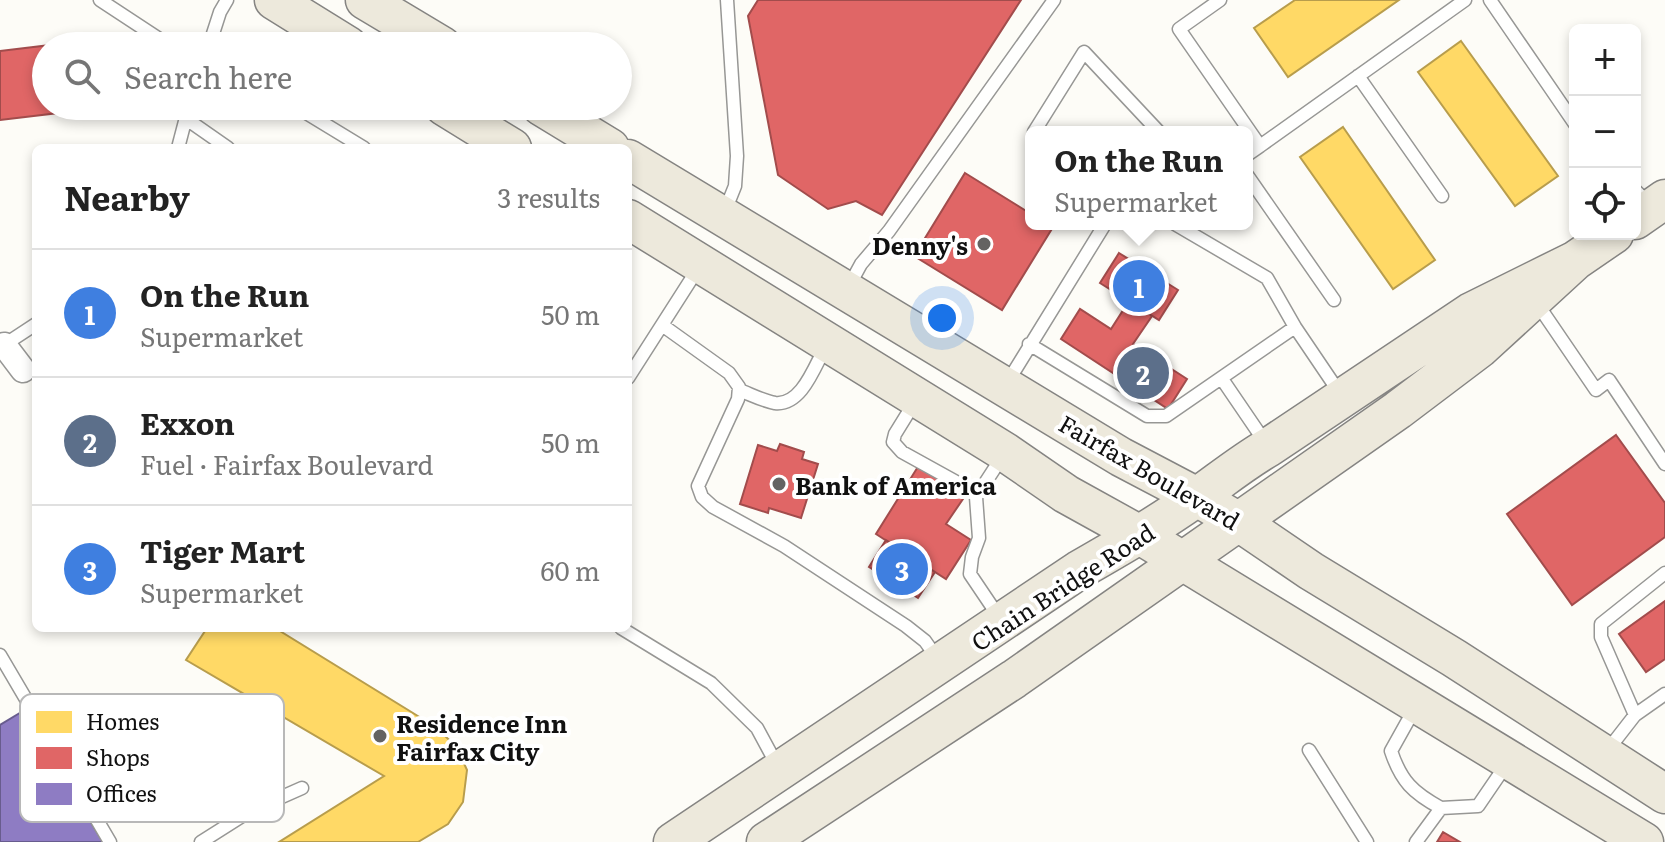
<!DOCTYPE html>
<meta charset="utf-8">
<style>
body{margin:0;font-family:Literata,serif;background:#f6f6f6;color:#222}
.controls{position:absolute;right:24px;top:24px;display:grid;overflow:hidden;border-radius:12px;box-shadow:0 4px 12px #0003}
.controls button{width:72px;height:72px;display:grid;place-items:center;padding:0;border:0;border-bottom:2px solid #e0e0e0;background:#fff;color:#222;font:40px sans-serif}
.you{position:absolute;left:942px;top:318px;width:28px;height:28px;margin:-20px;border:6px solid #fff;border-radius:50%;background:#1a73e8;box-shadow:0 0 0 12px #1a73e833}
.badge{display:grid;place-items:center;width:52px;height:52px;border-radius:50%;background:#0f766e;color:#fff;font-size:26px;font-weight:700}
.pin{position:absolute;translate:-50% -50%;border:4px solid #fff;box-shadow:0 2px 8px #0006}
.popup{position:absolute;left:1025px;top:126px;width:228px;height:104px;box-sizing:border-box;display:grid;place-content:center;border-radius:12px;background:#fff;filter:drop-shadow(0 2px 6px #0005);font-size:26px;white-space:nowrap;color:#767676}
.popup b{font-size:30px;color:#222}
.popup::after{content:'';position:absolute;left:50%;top:100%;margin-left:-16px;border:16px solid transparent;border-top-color:#fff}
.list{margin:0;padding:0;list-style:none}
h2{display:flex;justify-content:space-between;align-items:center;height:104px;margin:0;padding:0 32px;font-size:34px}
h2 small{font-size:26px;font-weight:400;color:#767676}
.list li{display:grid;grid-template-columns:52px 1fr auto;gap:24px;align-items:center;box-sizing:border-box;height:128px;padding:0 32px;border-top:2px solid #e0e0e0}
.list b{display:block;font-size:30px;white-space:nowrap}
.list p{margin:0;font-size:26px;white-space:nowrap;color:#767676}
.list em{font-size:26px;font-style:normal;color:#767676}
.icon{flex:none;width:44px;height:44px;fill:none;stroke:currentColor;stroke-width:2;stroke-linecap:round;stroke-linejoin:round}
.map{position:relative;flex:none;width:1665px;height:842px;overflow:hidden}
.search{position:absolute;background:#fff;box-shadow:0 4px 12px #0003;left:32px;top:32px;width:600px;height:88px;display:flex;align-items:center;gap:20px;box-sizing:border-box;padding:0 28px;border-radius:44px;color:#767676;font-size:30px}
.panel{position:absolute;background:#fff;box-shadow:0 4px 12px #0003;left:32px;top:144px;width:600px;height:488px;border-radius:12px}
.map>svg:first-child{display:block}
.homes{fill:#ffd966;stroke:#b89d4c;stroke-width:2}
.shops{fill:#e06666;stroke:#a24c4c;stroke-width:2}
.offices{fill:#8e7cc3;stroke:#685c8e;stroke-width:2}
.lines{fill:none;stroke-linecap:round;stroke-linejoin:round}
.service-casing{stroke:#979795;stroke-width:15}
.minor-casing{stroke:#979795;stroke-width:27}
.primary-casing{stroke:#858482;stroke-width:41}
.service{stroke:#fffffe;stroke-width:12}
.minor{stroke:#fffffe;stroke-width:24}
.primary{stroke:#ede9dc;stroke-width:38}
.poi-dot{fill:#646362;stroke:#fff;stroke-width:3}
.labels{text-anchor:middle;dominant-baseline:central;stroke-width:8;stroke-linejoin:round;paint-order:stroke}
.poi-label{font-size:24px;font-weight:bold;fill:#111;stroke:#fff;text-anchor:start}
.street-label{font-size:24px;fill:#111;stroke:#fff}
.key{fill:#fff;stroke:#b8b8b8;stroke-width:2}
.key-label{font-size:22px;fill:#111}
</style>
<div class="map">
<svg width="1665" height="842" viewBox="0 0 1665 842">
<rect width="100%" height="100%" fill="#fdfcf7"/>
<!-- homes -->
<path class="homes" d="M1295 0H1399L1288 77 1254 28Z
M1461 41 1558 176 1515 206 1418 72Z
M1343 127 1435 260 1393 289 1300 157Z
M207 628H275L434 726 456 746 467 770 463 802 448 824 418 842H279L384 776 186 660Z"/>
<!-- shops -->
<path class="shops" d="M758 0H1021L882 215 856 201 828 209 778 175 748 16Z
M84 41V46H46V106H92V109L0 120V51Z
M965 173 1031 214V224H1048L1053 227 1002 310 914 256Z
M1119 253 1178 290 1159 320 1100 283Z
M1129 301 1152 316 1133 344 1187 379 1168 409 1061 339 1080 309 1111 329Z
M1616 435 1665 503V537L1572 605 1507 514Z
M780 444 804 452 802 459 818 464 801 518 769 508 768 513 740 504 758 445 777 451Z
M919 465 967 493 946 524 971 540 946 579 876 534Z
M886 540 935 572 918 598 869 567Z
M1665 601V659L1646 672 1619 634Z
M1443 832 1460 842H1437Z"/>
<!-- offices -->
<path class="offices" d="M23 711 103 842H0V725Z"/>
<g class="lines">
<defs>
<path id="service" d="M100 0 170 46
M1220 0 1179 29 1260 146 1247 155
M1490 0 1575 124
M209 46 220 12 227 0
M1358 76 1442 196
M295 106 364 148
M185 118 228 148
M1034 132 1084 52 1159 132
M1260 146 1465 0
M178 148 189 106
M1247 175 1334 300
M1635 190 1650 205
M725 211 735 186 737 156 727 0
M1175 224 1267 278 1295 327 1341 395
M849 286 861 264 889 231 1054 0
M1536 302 1596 390 1609 380 1665 464
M662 325 729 373 739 387 738 399 698 486 702 497 713 507 784 546 906 626 925 641 937 658
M1029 344 1147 416H1166L1295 327
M4 345 36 324
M628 378 699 267
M1222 379 1267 445
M1007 383 1105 224
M739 390C750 394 763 401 775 403 802 406 815 365 826 346
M916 400 895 434 893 442 902 452 978 494
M999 617 970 574 972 557 979 538 976 497 1002 457
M621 628 711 683 757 728 777 765
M0 655 110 842
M1415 708 1391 751C1401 781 1413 793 1441 808
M1635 715 1601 637V624L1665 573
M1309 750 1367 842
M1607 751 1635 715 1665 694
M201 842 250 811 302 788
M1416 842 1441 808 1478 806 1508 762"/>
<path id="minor" d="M4 345 23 370"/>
<path id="primary" d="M274 0 348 46
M365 0 442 46
M444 106 512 148
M541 106 610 148
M628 159 1121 457 1197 497 1239 522 1311 571 1454 658 1665 794
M628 219 1005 452 1066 494 1140 535 1644 842
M1635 220 1665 199
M673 842 1079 570C1119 547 1159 524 1197 497 1221 480 1243 462 1269 447L1471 312 1576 260
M766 842 1014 679 1398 410 1480 348 1576 260 1614 234"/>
</defs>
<!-- service casing -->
<use href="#service" class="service-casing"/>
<!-- minor casing -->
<use href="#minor" class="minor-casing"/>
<!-- primary casing -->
<use href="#primary" class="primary-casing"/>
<!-- service -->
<use href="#service" class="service"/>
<!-- minor -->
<use href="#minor" class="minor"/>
<!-- primary -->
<use href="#primary" class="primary"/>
</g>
<!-- markers -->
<g class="poi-dot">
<circle cx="984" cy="244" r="8"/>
<circle cx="779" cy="484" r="8"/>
<circle cx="380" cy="736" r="8"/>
</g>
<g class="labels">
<!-- poi labels -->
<g class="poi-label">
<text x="968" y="244" text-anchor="end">Denny's</text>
<text x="795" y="484">Bank of America</text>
<text x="396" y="722">Residence Inn<tspan x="396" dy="28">Fairfax City</tspan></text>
</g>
<!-- street labels -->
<g class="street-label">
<text transform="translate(1150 471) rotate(30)">Fairfax Boulevard</text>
<text transform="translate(1062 586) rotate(-33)">Chain Bridge Road</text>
</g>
</g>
<!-- legend -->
<rect x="20" y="694" width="264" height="128" rx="12" class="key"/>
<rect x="36" y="711" width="36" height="22" fill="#ffd966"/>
<rect x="36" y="747" width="36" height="22" fill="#e06666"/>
<rect x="36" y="783" width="36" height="22" fill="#8e7cc3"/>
<g class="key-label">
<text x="86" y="730">Homes</text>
<text x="86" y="766">Shops</text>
<text x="86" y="802">Offices</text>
</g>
</svg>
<div class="controls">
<button>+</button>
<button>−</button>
<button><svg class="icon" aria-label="locate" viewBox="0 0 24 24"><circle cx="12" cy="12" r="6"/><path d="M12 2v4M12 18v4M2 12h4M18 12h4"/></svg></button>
</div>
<div class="you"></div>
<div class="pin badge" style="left:1139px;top:286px;background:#3f7fe0">1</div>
<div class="popup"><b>On the Run</b>Supermarket</div>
<div class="pin badge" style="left:1143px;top:373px;background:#5c6f8a">2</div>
<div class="pin badge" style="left:902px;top:569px;background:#3f7fe0">3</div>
<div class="search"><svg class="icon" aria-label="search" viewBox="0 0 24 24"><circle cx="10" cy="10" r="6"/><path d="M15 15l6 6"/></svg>Search here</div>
<section class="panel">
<h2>Nearby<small>3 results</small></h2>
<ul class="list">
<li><span class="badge" style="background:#3f7fe0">1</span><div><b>On the Run</b><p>Supermarket</p></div><em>50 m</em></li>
<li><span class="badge" style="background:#5c6f8a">2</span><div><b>Exxon</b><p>Fuel · Fairfax Boulevard</p></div><em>50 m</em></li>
<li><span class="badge" style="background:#3f7fe0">3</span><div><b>Tiger Mart</b><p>Supermarket</p></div><em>60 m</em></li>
</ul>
</section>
</div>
